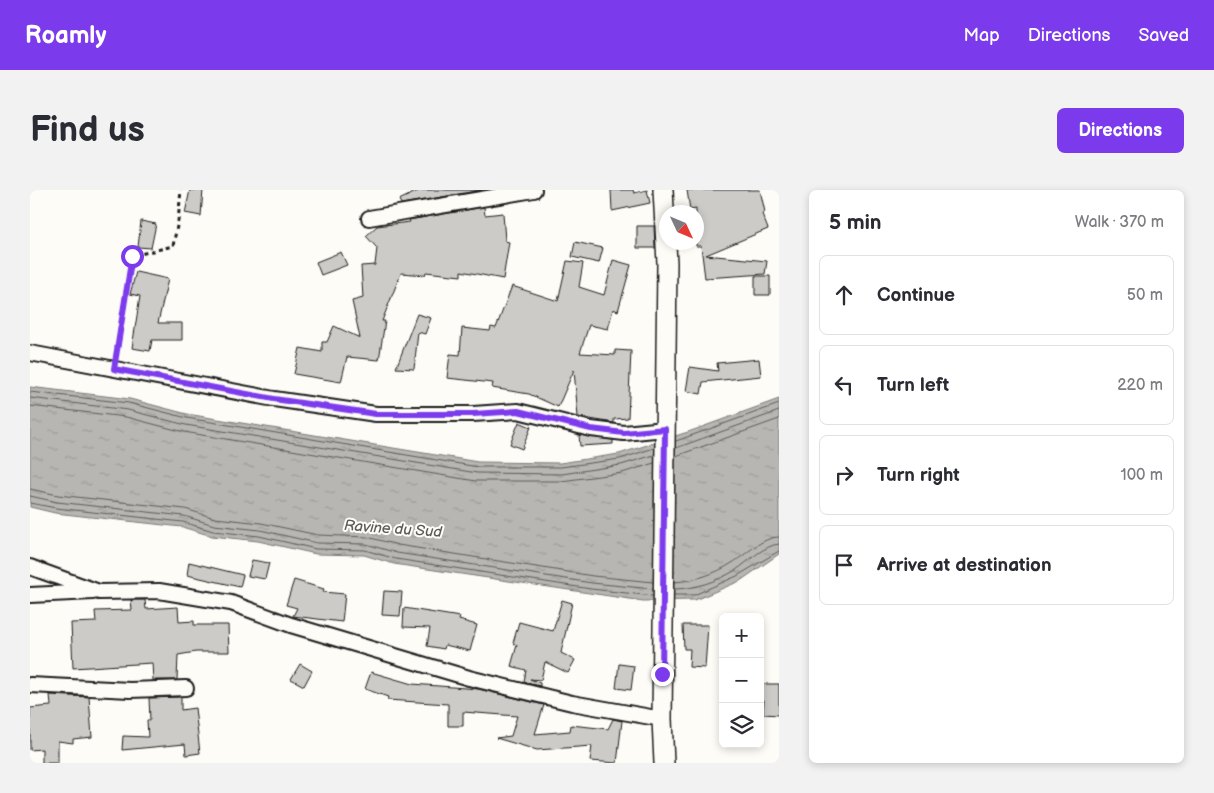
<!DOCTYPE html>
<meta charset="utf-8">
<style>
body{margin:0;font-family:"Balsamiq Sans",sans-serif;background:#f2f2f3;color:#2b2b33}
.controls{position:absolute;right:15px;bottom:15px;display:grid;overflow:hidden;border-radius:8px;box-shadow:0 2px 8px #0003}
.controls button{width:45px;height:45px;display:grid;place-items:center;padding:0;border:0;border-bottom:1px solid #e1e1e2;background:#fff;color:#2b2b33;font:25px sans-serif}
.compass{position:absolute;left:629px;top:15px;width:45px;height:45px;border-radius:50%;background:#fff;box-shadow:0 2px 8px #0003;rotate:134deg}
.stop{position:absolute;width:15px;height:15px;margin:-11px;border:4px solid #7c3aed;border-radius:50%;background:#fff}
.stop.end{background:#7c3aed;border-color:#fff;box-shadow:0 1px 5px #0008}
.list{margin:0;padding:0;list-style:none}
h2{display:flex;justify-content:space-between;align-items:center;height:65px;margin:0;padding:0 20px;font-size:21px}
h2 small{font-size:16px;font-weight:400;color:#7c7c81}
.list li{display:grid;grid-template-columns:32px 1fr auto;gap:15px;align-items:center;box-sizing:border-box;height:80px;margin:0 10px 10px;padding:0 10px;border:1px solid #e1e1e2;border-radius:8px}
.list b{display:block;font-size:19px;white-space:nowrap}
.list em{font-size:16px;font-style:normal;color:#7c7c81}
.icon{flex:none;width:28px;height:28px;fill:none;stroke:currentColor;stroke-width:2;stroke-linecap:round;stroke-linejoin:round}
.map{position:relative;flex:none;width:749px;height:573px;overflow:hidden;border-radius:8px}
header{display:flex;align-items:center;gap:30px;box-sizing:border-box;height:70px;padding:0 25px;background:#7c3aed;color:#fff}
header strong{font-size:24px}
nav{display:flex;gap:28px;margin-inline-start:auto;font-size:18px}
.intro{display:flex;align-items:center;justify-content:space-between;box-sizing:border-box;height:120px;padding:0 30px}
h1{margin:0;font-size:35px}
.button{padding:12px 22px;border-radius:8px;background:#7c3aed;color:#fff;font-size:18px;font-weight:700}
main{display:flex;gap:30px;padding:0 30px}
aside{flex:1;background:#fff;border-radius:8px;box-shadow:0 2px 8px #0003}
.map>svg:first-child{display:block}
.water{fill:url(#water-ripples);stroke:#797876}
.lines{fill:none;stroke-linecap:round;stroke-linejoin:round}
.shore{stroke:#5a5a58;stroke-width:1}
.building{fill:#cccbc8;stroke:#1c1c1c}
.minor-casing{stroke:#1c1c1c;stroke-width:18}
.secondary-casing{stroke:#1c1c1c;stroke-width:22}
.path{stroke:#1c1c1c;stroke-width:3;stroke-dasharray:4 4;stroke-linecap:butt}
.minor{stroke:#fdfcf7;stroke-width:14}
.secondary{stroke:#fdfcf7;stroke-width:19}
.route{stroke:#7c3aed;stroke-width:6}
.labels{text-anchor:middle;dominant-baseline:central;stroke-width:4;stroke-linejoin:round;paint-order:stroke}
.water-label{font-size:15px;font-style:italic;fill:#5a5a58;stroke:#fdfcf7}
</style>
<header>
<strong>Roamly</strong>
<nav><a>Map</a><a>Directions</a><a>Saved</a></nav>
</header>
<div class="intro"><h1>Find us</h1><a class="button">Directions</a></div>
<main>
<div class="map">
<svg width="749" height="573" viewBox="0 0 749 573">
<defs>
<pattern id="water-ripples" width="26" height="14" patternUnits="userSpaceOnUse" patternTransform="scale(1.25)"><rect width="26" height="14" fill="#b7b6b2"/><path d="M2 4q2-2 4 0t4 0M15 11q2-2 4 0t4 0" fill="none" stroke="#9d9c98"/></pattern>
</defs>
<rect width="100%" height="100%" fill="#fdfcf7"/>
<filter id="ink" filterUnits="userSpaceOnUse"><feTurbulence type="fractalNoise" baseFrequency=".02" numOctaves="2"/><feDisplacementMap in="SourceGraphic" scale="10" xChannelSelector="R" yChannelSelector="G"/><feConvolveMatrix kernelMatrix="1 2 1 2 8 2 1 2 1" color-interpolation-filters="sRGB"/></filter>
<g filter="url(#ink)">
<!-- water -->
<path class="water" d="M0 197 100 209 157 224 448 272 530 273 589 264 661 241 749 209V364L710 391 665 410 613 411 364 374 334 365 286 364 228 351 182 346 152 337 25 323 0 317Z"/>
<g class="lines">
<!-- shore -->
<path class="shore" d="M0 202 99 213 157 228 448 277H531L590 269 624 258
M0 208 98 220 156 235 447 283 532 284 591 275 624 265
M0 216 96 227 154 242 446 291H531L592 283 624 273
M646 251 749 214
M646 258 749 221
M646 266 749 229
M0 299 28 305 155 319 185 328 231 333 288 345 337 347 368 355 563 386 623 392
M0 306 27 312 154 326 184 335 230 340 287 353 336 354 367 363 562 393 623 399
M0 313 26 318 153 332 183 341 229 346 286 359 335 360 366 369 561 399 623 406
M644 392C664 391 685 384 702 373 716 365 732 347 749 347
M644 399C666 399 687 391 706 380 718 372 734 355 749 354
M644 405H664L707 386 749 361"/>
</g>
<!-- building -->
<path class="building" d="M160 0H173L171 26 155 23Z
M390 0H452L371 14 369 10Z
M581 0H603L604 3 617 0 620 13 582 21Z
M657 0H730L735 22 732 24 738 39 676 65 737 71 735 84 675 88 671 56H666V19L660 20Z
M454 17 455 25 473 23 475 51 479 52 473 89 431 81V86L396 82 395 85 371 83 352 131H355L349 170 317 167 311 192 264 184 270 158 292 162V152H297L304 136 330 148 322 111 333 108 331 76 345 75 347 58 336 46 347 36 380 32 379 30Z
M111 31 126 34 121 58 108 57Z
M607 36H624L625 58H607Z
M545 52 573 58 569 73 542 67Z
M311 62 317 75 291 85 286 72Z
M583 70 601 75 588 121 583 119 578 139 559 135 550 163 585 165V160L601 161 598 228 584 229V233L548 227 544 180 528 217 499 204 462 198 463 193 417 188 420 164 430 165 432 138 460 141 461 137 466 138 482 96 528 111 537 71 553 73 549 97 574 105Z
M106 82 138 89 128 133H152V150H122L120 161 102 158 110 106 100 104Z
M725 86H740V105H725Z
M387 124 401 128 395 144 388 142 384 179 366 178Z
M729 169 731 186 673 192 671 204 656 201 660 177 688 181 687 173Z
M489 232 501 237 492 259 480 254Z
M549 245 583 250V254L550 256Z
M222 370 239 373 235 389 218 386Z
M159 372 213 385 210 397 157 385Z
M264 390 294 399 293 402 315 404 312 432 263 426 267 418 256 415Z
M354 401 372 402 370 426 352 425Z
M101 410H115L116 419 148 417 149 432 164 431V435H198L199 462H166L148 465 147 490H123L122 473 43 478 41 433 66 432 65 421 102 420Z
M532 410 542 413 531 463 545 470 538 483 515 472 511 490 500 489 510 493V496L494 492 496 480 481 476 487 455 483 453 489 432 523 441Z
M374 418 430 427 429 430 447 435 440 461 415 455 414 459 397 456 400 438 373 437Z
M653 435H678L675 478 659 477 660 459H654Z
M270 474 282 481 274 496 261 489Z
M589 474 604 476 601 500 586 498Z
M341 482 382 494 449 499 514 515 505 544 540 541 541 535 578 539 583 529 592 531 587 573 560 571 562 556 507 560 466 548 481 546 487 526 433 522V536H418V514L357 510 358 507 335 499Z
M730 494H749V525L733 524 734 510H730Z
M20 505 59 507 62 547 43 549V553L28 551V573H12V559L0 560V518L21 516Z
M151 507V520L165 518 170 563 156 565 155 554 92 560 93 546 118 547 117 530H120L119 508Z"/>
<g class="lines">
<defs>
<path id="minor" d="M339 28 504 0
M0 163 244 209 346 224H443L488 221 561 239 594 243 635 239
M0 377 69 402 129 401 201 413 261 435 439 488 542 513 632 529
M0 405 63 402
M0 495 100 500 156 498"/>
<path id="secondary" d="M633 0 637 73 632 529 634 573"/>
</defs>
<!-- minor casing -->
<use href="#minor" class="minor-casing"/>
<!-- secondary casing -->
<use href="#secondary" class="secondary-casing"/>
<!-- path -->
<path class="path" d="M86 166 102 66 143 56 148 31 151 0"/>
<!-- minor -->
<use href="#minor" class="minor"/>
<!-- secondary -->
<use href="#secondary" class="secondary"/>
</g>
</g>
<g class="lines" filter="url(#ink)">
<!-- route -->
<path class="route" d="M102 66 84 179 244 209 346 224H443L488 221 561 239 594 243 635 239 632 484"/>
</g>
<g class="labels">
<!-- water labels -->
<g class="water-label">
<text transform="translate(363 339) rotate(4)">Ravine du Sud</text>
</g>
</g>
</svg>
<div class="controls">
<button>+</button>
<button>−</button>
<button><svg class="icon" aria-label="layers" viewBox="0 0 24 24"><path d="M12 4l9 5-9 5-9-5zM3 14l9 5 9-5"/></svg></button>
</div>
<svg class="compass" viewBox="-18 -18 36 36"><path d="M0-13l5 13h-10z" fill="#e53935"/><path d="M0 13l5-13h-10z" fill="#7c7c81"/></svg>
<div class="stop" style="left:102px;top:66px"></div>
<div class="stop end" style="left:632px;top:484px"></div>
</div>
<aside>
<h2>5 min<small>Walk · 370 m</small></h2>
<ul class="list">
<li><svg class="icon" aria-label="ahead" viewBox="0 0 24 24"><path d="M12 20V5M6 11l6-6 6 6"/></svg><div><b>Continue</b></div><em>50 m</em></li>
<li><svg class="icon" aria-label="left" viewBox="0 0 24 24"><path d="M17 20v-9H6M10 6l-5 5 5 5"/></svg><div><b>Turn left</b></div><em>220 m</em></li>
<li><svg class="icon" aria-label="right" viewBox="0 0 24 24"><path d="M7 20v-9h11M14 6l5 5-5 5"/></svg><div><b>Turn right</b></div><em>100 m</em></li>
<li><svg class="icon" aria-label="arrive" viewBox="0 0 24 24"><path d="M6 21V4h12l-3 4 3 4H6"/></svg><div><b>Arrive at destination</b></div></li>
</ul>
</aside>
</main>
